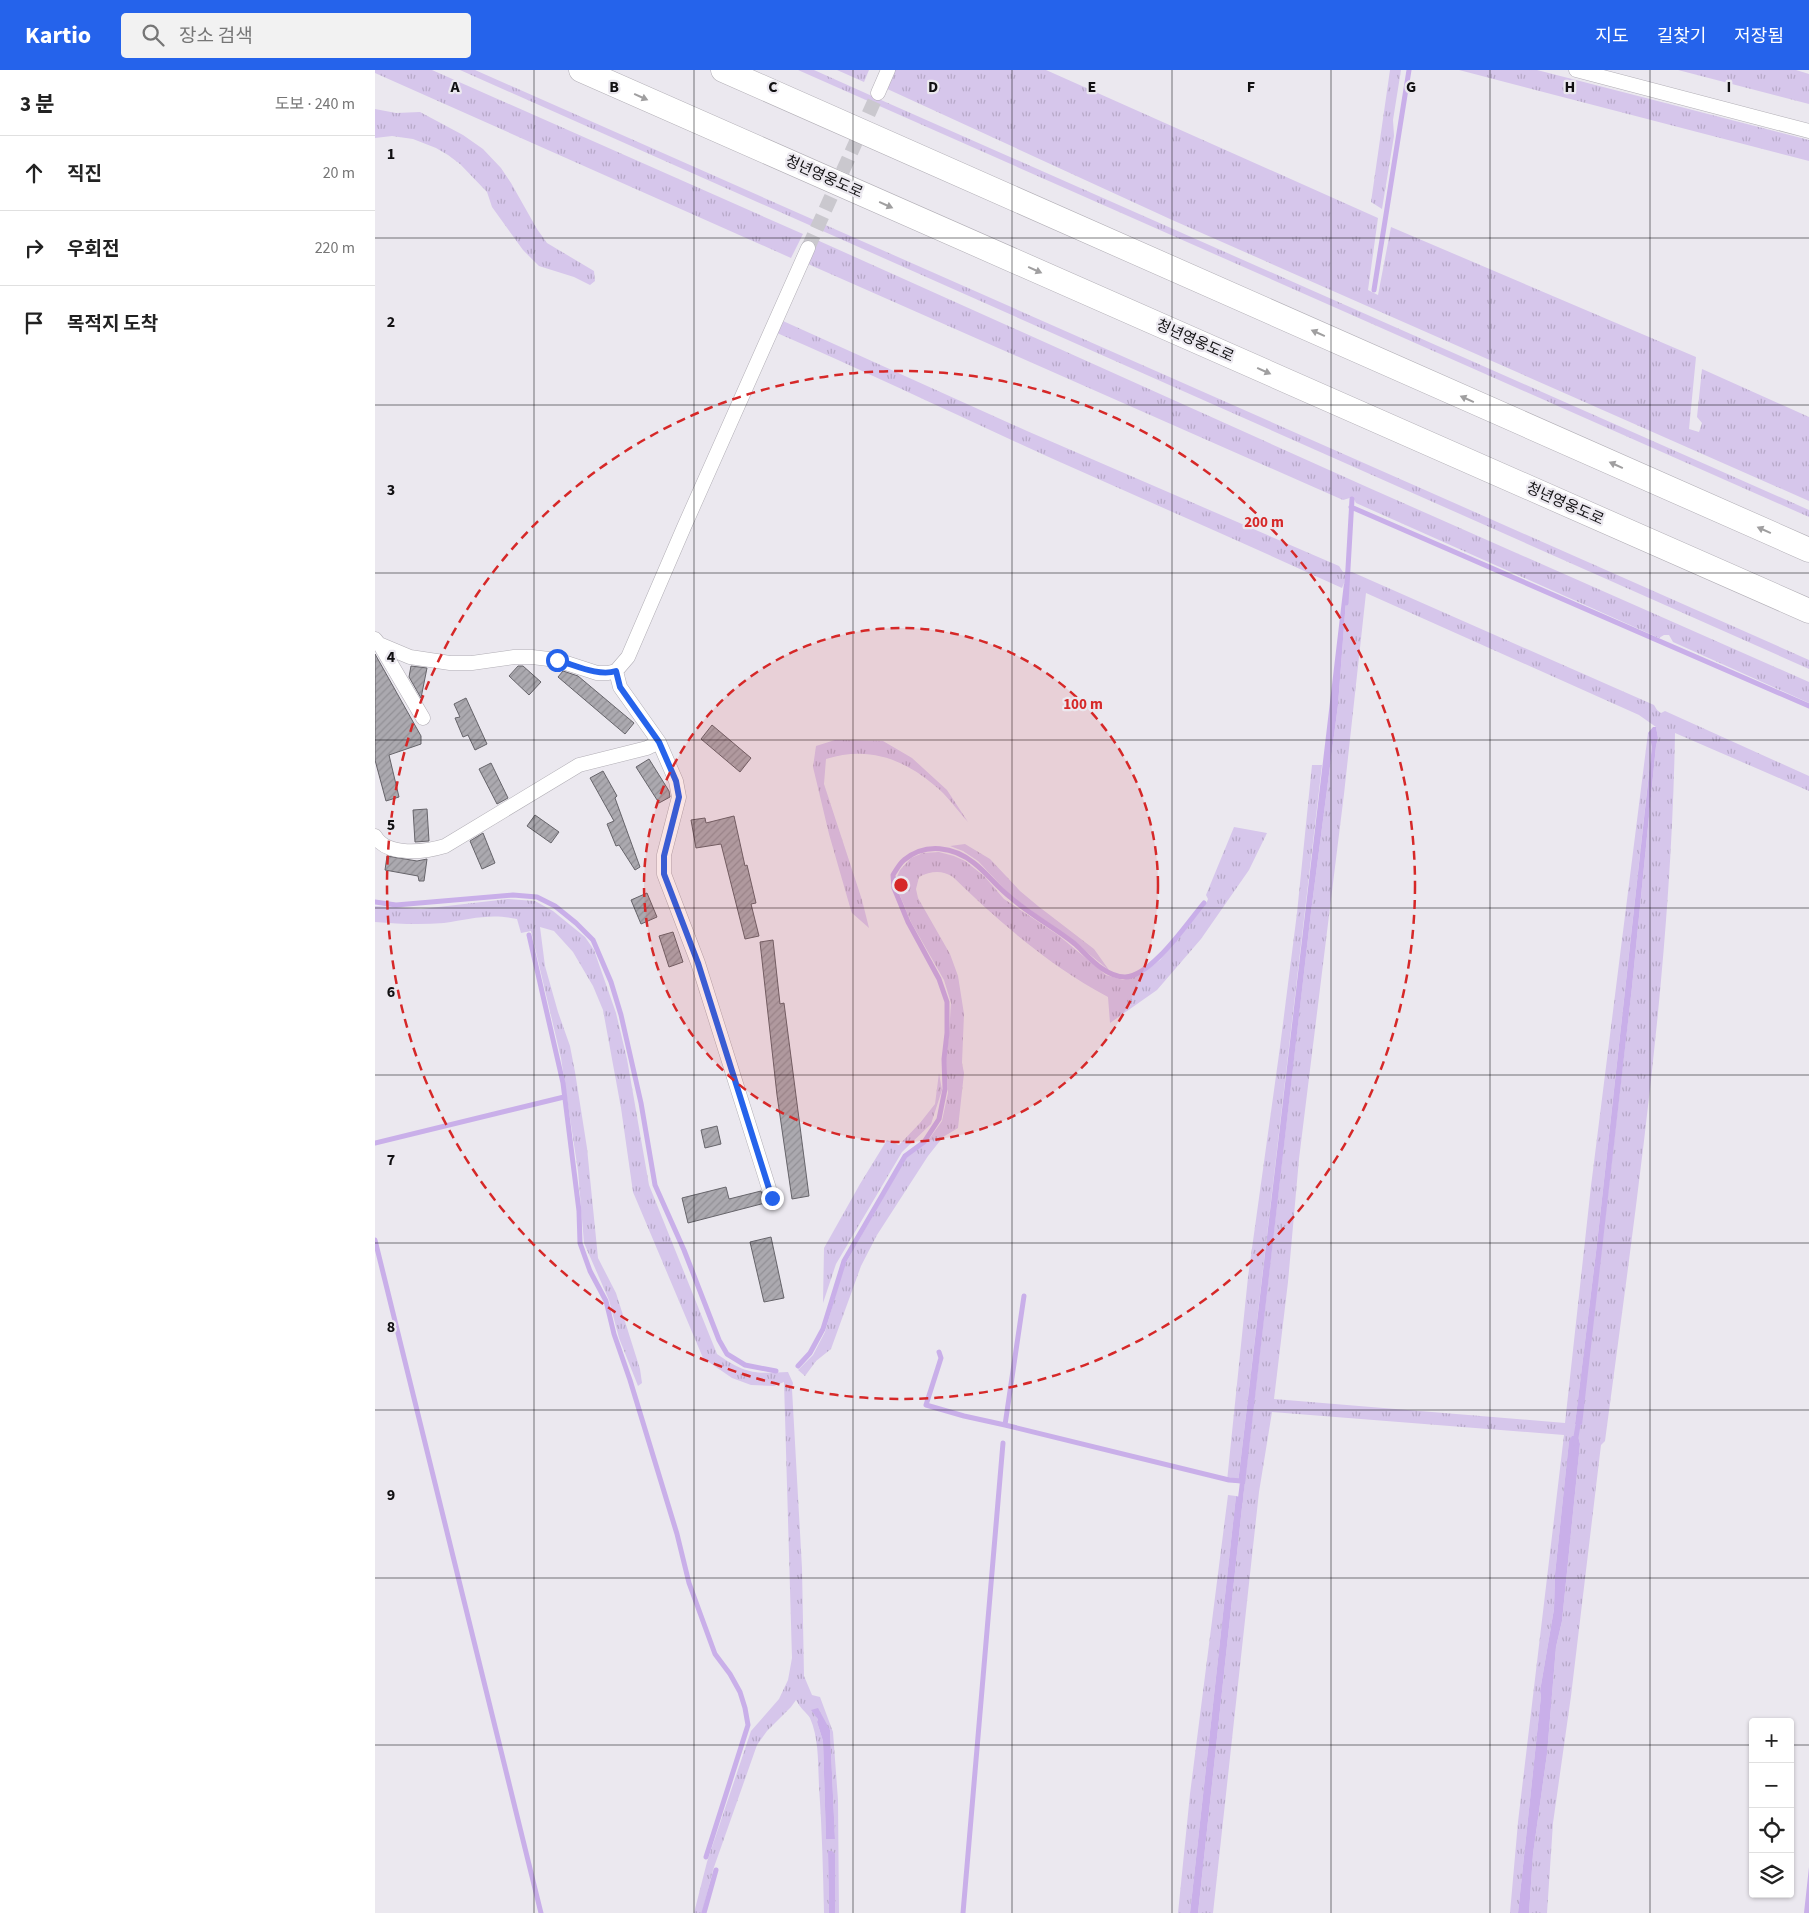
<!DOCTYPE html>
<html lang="ko">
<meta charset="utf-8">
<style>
body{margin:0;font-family:"Source Sans 3","Noto Sans KR",sans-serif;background:#f2f2f2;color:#222}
.controls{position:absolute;right:15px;bottom:15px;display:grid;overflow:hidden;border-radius:5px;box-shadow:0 1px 4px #0004}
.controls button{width:45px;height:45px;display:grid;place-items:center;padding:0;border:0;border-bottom:1px solid #e0e0e0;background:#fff;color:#222;font:25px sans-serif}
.stop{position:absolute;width:15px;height:15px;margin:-11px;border:4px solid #2563eb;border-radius:50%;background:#fff}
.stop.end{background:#2563eb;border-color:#fff;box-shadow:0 1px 5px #0008}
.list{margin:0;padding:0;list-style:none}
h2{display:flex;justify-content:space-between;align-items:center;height:65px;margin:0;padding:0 20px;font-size:21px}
h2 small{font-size:16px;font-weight:400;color:#767676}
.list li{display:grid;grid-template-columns:32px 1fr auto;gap:15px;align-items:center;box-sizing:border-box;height:75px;padding:0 20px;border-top:1px solid #e0e0e0}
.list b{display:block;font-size:19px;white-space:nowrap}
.list em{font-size:16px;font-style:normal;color:#767676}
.icon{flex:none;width:28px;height:28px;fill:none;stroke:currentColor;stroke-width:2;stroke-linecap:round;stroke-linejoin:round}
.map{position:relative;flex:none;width:1434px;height:1843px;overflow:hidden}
header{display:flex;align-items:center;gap:30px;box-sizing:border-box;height:70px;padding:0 25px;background:#2563eb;color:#fff}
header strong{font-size:24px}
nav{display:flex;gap:28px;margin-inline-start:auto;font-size:18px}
.search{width:350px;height:45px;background:#f2f2f2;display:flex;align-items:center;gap:12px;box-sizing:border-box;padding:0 18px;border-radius:5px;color:#767676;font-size:19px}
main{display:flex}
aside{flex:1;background:#fff}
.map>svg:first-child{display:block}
.grass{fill:url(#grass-tufts);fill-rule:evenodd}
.water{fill:#c9afe9}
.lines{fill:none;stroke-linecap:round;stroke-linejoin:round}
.stream{stroke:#c9afe9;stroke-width:5}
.building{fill:url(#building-hatch);stroke:#66646a}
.street-tunnel{stroke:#cac8ce;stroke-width:14;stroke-dasharray:14 7;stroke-linecap:butt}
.street-casing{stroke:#b1aeb5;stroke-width:15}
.highway-casing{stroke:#b1aeb5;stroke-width:25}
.street{stroke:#fff;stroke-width:14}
.highway{stroke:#fff;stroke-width:24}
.oneway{fill:#a09fa0}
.route{stroke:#2563eb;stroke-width:6}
.grid{fill:none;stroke:#111012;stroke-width:1;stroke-opacity:0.55}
.ring{fill:none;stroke:#d62828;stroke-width:2.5;stroke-dasharray:9 6}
.labels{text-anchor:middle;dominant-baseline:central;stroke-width:4.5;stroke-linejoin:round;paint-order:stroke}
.street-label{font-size:15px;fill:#111012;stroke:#ebe8ef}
.grid-label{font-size:16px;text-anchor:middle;font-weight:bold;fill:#111012;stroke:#ebe8ef;stroke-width:4.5;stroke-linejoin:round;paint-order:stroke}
.centre{fill:#d62828;stroke:#ebe8ef;stroke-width:2.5}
.ring-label{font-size:15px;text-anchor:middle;font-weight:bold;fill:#d62828;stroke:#ebe8ef;stroke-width:4.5;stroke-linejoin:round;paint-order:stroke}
</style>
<header>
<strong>Kartio</strong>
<div class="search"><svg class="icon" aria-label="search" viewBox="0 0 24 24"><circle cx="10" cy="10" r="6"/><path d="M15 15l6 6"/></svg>장소 검색</div>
<nav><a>지도</a><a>길찾기</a><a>저장됨</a></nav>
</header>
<main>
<aside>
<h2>3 분<small>도보 · 240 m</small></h2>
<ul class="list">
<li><svg class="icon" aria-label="ahead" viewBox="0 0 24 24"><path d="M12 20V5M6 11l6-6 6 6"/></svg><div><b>직진</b></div><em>20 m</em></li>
<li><svg class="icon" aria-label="right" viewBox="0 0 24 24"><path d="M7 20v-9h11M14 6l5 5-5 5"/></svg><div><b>우회전</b></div><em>220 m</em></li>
<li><svg class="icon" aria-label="arrive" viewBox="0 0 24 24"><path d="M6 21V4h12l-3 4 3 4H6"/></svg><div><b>목적지 도착</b></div></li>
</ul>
</aside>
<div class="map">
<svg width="1434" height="1843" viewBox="0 0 1434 1843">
<defs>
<pattern id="grass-tufts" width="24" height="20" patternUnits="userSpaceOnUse" patternTransform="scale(1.25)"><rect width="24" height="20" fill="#d6c6eb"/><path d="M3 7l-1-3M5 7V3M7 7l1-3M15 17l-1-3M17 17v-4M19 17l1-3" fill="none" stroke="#b7a9c8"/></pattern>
<pattern id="building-hatch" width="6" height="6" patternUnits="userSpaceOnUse" patternTransform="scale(1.25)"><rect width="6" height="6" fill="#aba9af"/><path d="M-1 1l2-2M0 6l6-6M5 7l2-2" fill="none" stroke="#929096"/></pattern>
</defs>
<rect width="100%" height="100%" fill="#ebe8ef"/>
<!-- grass -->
<path class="grass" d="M0 0H57L428 164 416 188 0 3Z
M85 0H100L1344 550 1434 590V599Z
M423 0H439L497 26 1434 440V447Z
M462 0H494L489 12Z
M516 0H671L1003 148 993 220 1003 225 1016 157 1321 287 1314 359 1324 362 1327 353 1322 347 1327 299 1434 347V431L795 149 508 17Z
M1015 0H1026L1018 50 1019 66 1007 139 996 132Z
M1084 0H1162L1434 70V91Z
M1303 0H1421L1434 4V34Z
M0 39 21 43 45 42 88 65 108 79 126 98 136 113 162 159 172 173 219 201 220 211 215 215 199 207 164 196 148 180 117 137 112 122 85 94 73 85 61 78 38 69 17 66 0 68Z
M442 170 992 417 1434 612V633L1298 572 1294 565H1289L1284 568 981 433 978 427 968 430 433 194Z
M408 251 652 361 964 496 968 502H977L1279 635 1282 640 1286 643 1290 641 1434 706V721L1300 663C1296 901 1261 1136 1230 1371L1226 1375 1196 1626 1178 1753 1172 1843H1154L1158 1784 1172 1684 1181 1577 1187 1551 1205 1374 1203 1366 1194 1371 1180 1504 1179 1539 1165 1621 1166 1626 1143 1843H1135L1143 1752 1189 1365 897 1342 884 1422 838 1843H823L868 1428 936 842 963 635 972 517 969 513 967 518C882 479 797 442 712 404 608 358 506 308 402 263ZM991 523 1264 645 1281 657 1283 668 1281 676 1257 917 1206 1355 1200 1354 1222 1174 1277 675 1273 663 1216 1116 1190 1353 899 1329 913 1212 924 1089 969 724Z
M460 670 508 671 537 688 572 720 593 752C582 740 572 725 559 715 527 688 492 676 451 689L449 714 487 830 494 858 477 843 475 837 454 764 438 697 441 676Z
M937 695H947L863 1413 852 1411 873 1207 905 977 922 843Z
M859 757 892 763 874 800 826 869 782 920 735 953 733 927C675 896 624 852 578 807 567 800 556 801 544 807L541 819 543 828 575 884 583 906 589 944 587 993 589 1003 583 1058 568 1067 553 1086 502 1165 486 1196 456 1279 441 1291 430 1306 423 1300 438 1285 450 1262 469 1196 531 1088 555 1068 567 1051 573 1023 571 989 574 965 576 933 569 910 536 852 524 823 520 811 525 800 536 788 548 783 564 782 579 786 590 791 609 806 629 829 683 865 731 905 748 910 767 904 785 890 831 834 833 829 831 825Z
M590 774 615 789 645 821 663 836 719 879 734 900 688 863 637 827 603 791 588 781 575 776Z
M133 829 160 831 178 841 210 867 219 880 241 943 252 989 274 1115 342 1284C370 1304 380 1304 413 1302L418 1313 417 1319 427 1498 429 1606 437 1625 445 1627 458 1662 463 1730 464 1843H460V1784L453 1782 454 1843H449C448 1801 447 1758 444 1716 443 1694 444 1668 435 1648 432 1643 425 1638 421 1630L416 1637 392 1661 382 1675 338 1800 327 1843H319L332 1792 376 1661 404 1629 413 1610 417 1588 409 1312 399 1316 376 1315 357 1308 328 1288 258 1122 246 1038 228 940 218 916 198 882 179 861 165 857 170 896 183 942 195 976 200 1002 212 1078 223 1188 241 1223 265 1299 267 1313 263 1316 244 1268 234 1230 209 1173 203 1101 186 988 156 861 146 863 142 849C115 843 96 849 69 853 46 855 23 854 0 852V836L46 839ZM443 1649 455 1660 460 1769 451 1768 448 1671 442 1652Z
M564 1003 567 1020 556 1054 527 1082 461 1194 448 1233 449 1178 485 1114 512 1070 524 1075 545 1053 560 1034Z
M853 1425 861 1426 815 1843H803L815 1724Z"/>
<!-- water -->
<path class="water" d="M969 513 972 517 963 635 936 842 870 1414 863 1413Z
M1278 657H1281L1283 668 1281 676 1257 917 1207 1355 1200 1354 1222 1174 1277 676 1273 663Z
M1197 1366H1203L1205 1374 1187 1551 1181 1577 1172 1684 1158 1784 1154 1843H1143L1166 1626 1165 1621 1179 1539 1180 1504 1194 1371Z
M861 1426 868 1428 823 1843H815Z
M443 1638 455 1660 460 1769H451L448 1671 442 1652 443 1649 436 1640Z
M453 1781H457L460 1784V1843H454Z
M1434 1797V1843H1429Z"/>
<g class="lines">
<!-- stream -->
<path class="stream" d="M999 220 1034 0
M976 437 1434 636
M971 533 977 429
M0 832 21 835 138 825 162 827 180 836 201 853 218 870 236 912 246 945 266 1033 280 1115 309 1180 344 1270 352 1284 370 1295 401 1301
M154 865 188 1013 204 1141 205 1173 215 1201 231 1231 239 1264 255 1310 302 1464 314 1513 340 1584 355 1604 365 1622 370 1638 373 1655 331 1787
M0 1073 189 1027
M0 1170 166 1843
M649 1226 630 1355 854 1410 867 1411
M564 1282 566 1288 551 1335 589 1346 630 1355
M423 1296 435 1283 448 1259 469 1191 530 1086 549 1072 564 1049 570 1019 569 989 572 963V932L564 909 533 852 519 818 518 805C521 800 525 793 529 790 551 772 579 777 599 793 612 803 622 817 635 827 655 845 679 857 700 874 713 886 730 907 750 907 777 906 812 853 829 833
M1200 1373 1204 1349
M865 1432 868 1408
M329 1843 341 1800
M588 1843 628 1373"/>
</g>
<!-- building -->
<path class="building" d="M0 584 46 666V674L14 685 24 727 11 731 0 690Z
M36 596 52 598 46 628 34 607Z
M143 596H148L166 612 154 625 134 606Z
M188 601 203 606 259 653 250 664 183 607Z
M91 628 112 674 100 680 93 665 88 667 80 648 85 647 79 634Z
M337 655 376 688 365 702 326 669Z
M274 689 294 721 295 727 284 733 261 697Z
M116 693 133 728 122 734 104 699Z
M228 701 242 726 240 728 265 797 260 800 244 775 241 776 232 754 239 751 215 708Z
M52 739 54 771 40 772 38 740Z
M160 745 184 762 176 773 152 756Z
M359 746 370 796 372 795 381 833 376 834 384 866 370 869 346 774 321 778 316 750 330 748 331 753Z
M108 763 120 793 107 799 95 771Z
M12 786 42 791 52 789 49 811H44L43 806 10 800Z
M272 823 282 847 266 854 256 830Z
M298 862 308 892 294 897 284 866Z
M398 870 405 934 409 933 434 1126 417 1129 402 1025 385 872Z
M342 1056 346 1074 330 1078 326 1060Z
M351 1117 354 1129 386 1121 390 1133 313 1153 307 1128Z
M396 1167 409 1228 389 1232 375 1172Z"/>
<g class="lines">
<!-- street-tunnel -->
<path class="street-tunnel" d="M433 178 503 23"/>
<defs>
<path id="street" d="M1201 0 1434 61
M503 23 513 0
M0 569 4 574 35 587 75 593H97L139 587H157L182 590 222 603H233L241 601 253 587 309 457 433 178
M5 575 48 648
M241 601 245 617 284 672 301 711 304 727 289 785V804L323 893 397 1128
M0 766C12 787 50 782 70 776L204 695 272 678 284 672"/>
<path id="highway" d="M206 0 1434 541
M348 0 1434 480"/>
</defs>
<!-- street casing -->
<use href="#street" class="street-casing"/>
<!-- highway casing -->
<use href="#highway" class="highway-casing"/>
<!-- street -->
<use href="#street" class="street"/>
<!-- highway -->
<use href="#highway" class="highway"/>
</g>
<!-- one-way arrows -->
<defs><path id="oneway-solid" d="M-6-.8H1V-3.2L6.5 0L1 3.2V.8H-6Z" transform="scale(1.25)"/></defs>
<g class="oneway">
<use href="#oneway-solid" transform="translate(266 27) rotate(24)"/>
<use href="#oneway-solid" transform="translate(511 135) rotate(24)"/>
<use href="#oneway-solid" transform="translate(660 200) rotate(24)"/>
<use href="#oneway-solid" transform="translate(943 263) rotate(-156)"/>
<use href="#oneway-solid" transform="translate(889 301) rotate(24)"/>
<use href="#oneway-solid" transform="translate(1092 329) rotate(-156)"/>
<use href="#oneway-solid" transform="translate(1241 395) rotate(-156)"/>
<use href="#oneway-solid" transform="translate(1389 460) rotate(-156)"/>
</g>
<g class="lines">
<!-- route -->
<path class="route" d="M182 590C200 595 224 607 241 601L245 617 284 672 301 711 304 727 289 786V804L323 893 397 1128"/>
</g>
<!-- grid -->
<path class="grid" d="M159 0V1843M319 0V1843M478 0V1843M637 0V1843M797 0V1843M956 0V1843M1115 0V1843M1275 0V1843M0 168H1434M0 335H1434M0 503H1434M0 670H1434M0 838H1434M0 1005H1434M0 1173H1434M0 1340H1434M0 1508H1434M0 1675H1378M1415 1675H1434"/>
<!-- distance rings -->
<circle cx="526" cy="815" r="257" fill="#d62828" fill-opacity=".12"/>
<g class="ring">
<circle cx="526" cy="815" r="257"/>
<circle cx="526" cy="815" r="514"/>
</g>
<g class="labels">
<!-- street labels -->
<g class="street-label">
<text transform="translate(449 107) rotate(24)">청년영웅도로</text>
<text transform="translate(820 271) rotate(24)">청년영웅도로</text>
<text transform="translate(1190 434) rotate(24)">청년영웅도로</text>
</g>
</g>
<g class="grid-label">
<text x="80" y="22">A</text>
<text x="239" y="22">B</text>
<text x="398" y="22">C</text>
<text x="558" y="22">D</text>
<text x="717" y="22">E</text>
<text x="876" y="22">F</text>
<text x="1036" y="22">G</text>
<text x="1195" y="22">H</text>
<text x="1354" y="22">I</text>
<text x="16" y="89">1</text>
<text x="16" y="257">2</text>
<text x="16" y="425">3</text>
<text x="16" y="592">4</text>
<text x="16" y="760">5</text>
<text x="16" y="927">6</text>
<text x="16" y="1095">7</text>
<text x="16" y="1262">8</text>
<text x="16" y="1430">9</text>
</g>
<circle cx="526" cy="815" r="8" class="centre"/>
<g class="ring-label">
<text x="889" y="457">200 m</text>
<text x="708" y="639">100 m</text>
</g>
</svg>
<div class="controls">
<button>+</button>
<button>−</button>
<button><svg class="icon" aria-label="locate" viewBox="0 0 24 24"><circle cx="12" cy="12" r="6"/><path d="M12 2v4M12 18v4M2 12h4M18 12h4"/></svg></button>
<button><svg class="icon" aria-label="layers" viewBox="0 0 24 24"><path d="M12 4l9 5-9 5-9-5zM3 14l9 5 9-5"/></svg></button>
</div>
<div class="stop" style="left:182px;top:590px"></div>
<div class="stop end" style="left:397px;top:1128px"></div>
</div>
</main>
